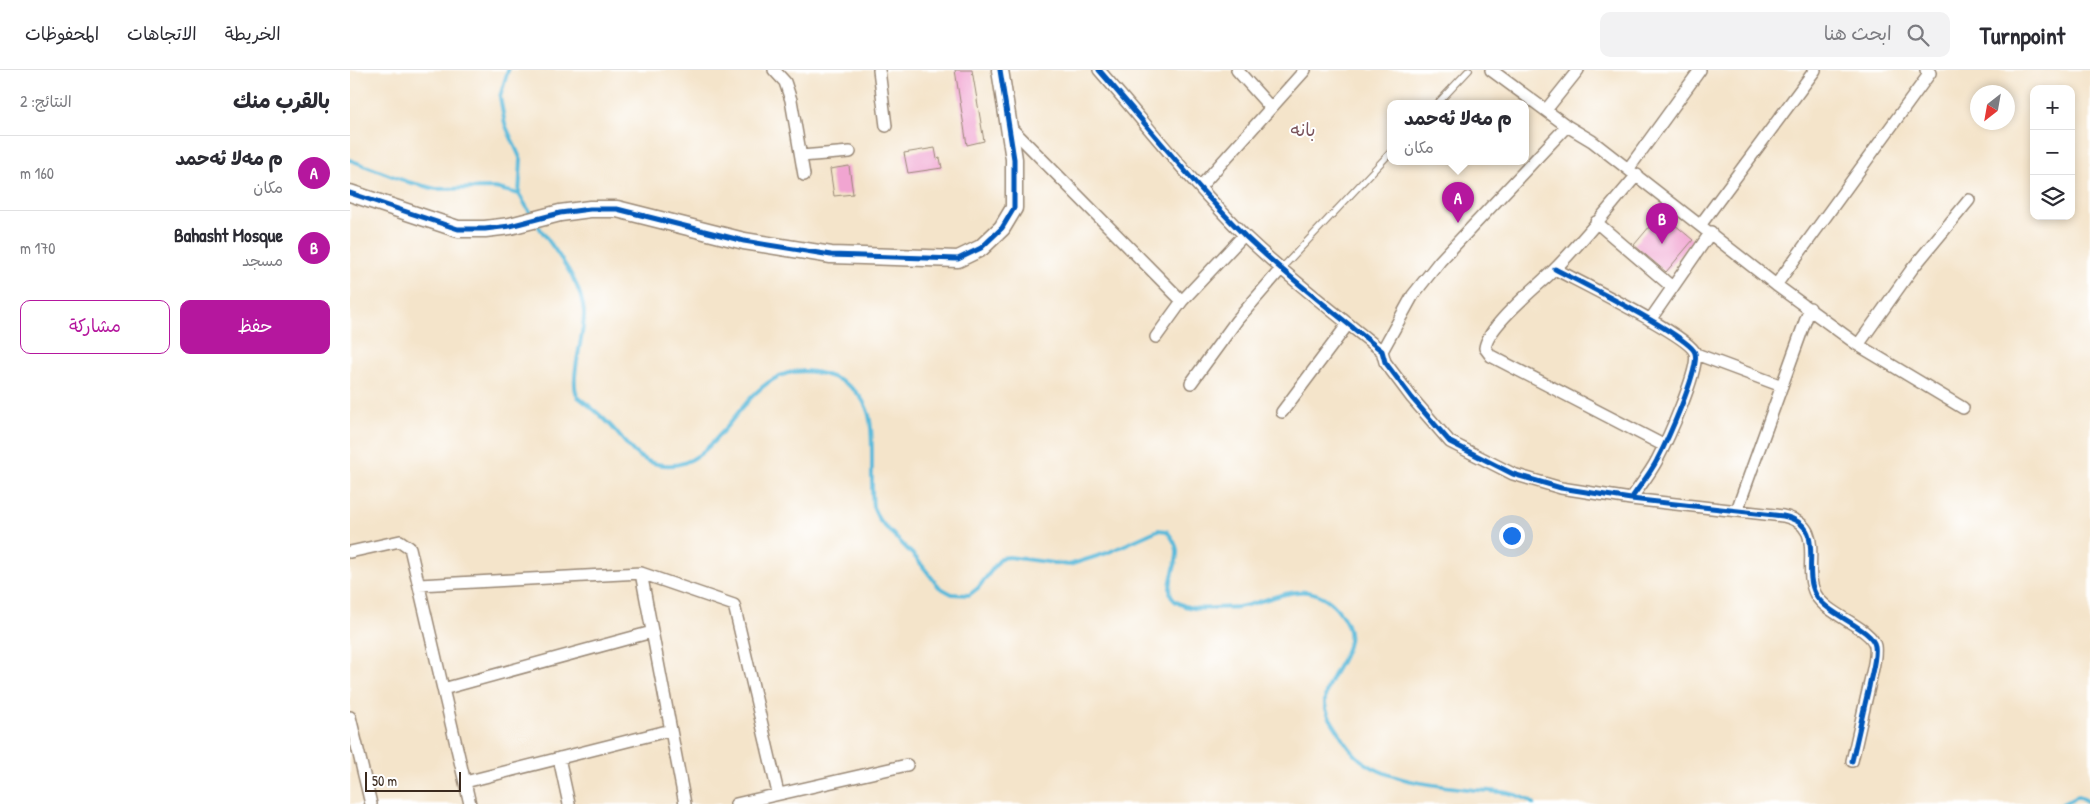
<!DOCTYPE html>
<html lang="ar">
<meta charset="utf-8">
<style>
body{margin:0;font-family:"Patrick Hand","Playpen Sans Arabic",sans-serif;background:#f2f2f3;color:#2b2b33;direction:rtl}
.controls{position:absolute;right:15px;top:15px;display:grid;overflow:hidden;border-radius:10px;box-shadow:0 2px 8px #0003}
.controls button{width:45px;height:45px;display:grid;place-items:center;padding:0;border:0;border-bottom:1px solid #e1e1e2;background:#fff;color:#2b2b33;font:25px sans-serif}
.compass{position:absolute;left:1620px;top:15px;width:45px;height:45px;border-radius:50%;background:#fff;box-shadow:0 2px 8px #0003;rotate:211deg}
.scale{position:absolute;left:15px;bottom:12px;width:96px;box-sizing:border-box;padding-left:5px;border:2px solid #3b2a1e;border-top:0;font-size:14px;line-height:18px;white-space:nowrap;color:#3b2a1e;-webkit-text-stroke:4px #fff;paint-order:stroke}
.you{position:absolute;left:1161px;top:465px;width:18px;height:18px;margin:-12px;border:4px solid #fff;border-radius:50%;background:#1a73e8;box-shadow:0 0 0 8px #1a73e833}
.badge{display:grid;place-items:center;width:32px;height:32px;border-radius:50%;background:#b5179e;color:#fff;font-size:16px;font-weight:700}
.pin{position:absolute;translate:-50% -41px;filter:drop-shadow(0 1px 2px #0008)}
.pin::after{content:'';position:absolute;top:26px;width:18px;height:15px;background:inherit;clip-path:polygon(0 0,100% 0,50% 100%)}
.popup{position:absolute;left:1037px;top:30px;width:142px;height:65px;box-sizing:border-box;display:grid;place-content:center;border-radius:10px;background:#fff;filter:drop-shadow(0 1px 4px #0005);font-size:16px;white-space:nowrap;color:#7c7c81}
.popup b{font-size:19px;color:#2b2b33}
.popup::after{content:'';position:absolute;left:50%;top:100%;margin-left:-10px;border:10px solid transparent;border-top-color:#fff}
.list{margin:0;padding:0;list-style:none}
h2{display:flex;justify-content:space-between;align-items:center;height:65px;margin:0;padding:0 20px;font-size:21px}
h2 small{font-size:16px;font-weight:400;color:#7c7c81}
.list li{display:grid;grid-template-columns:32px 1fr auto;gap:15px;align-items:center;box-sizing:border-box;height:75px;padding:0 20px;border-top:1px solid #e1e1e2}
.list b{display:block;font-size:19px;white-space:nowrap}
.list p{margin:0;font-size:16px;white-space:nowrap;color:#7c7c81}
.list em{font-size:16px;font-style:normal;color:#7c7c81}
.actions{display:flex;gap:10px;padding:15px 20px}
.actions a{flex:1;padding:11px 0;border:1px solid #b5179e;border-radius:10px;text-align:center;font-size:18px;color:#b5179e}
.actions .main{background:#b5179e;color:#fff}
.icon{flex:none;width:28px;height:28px;fill:none;stroke:currentColor;stroke-width:2;stroke-linecap:round;stroke-linejoin:round}
.map{position:relative;flex:none;width:1740px;height:734px;overflow:hidden;direction:ltr}
header{display:flex;align-items:center;gap:30px;box-sizing:border-box;height:70px;padding:0 25px;background:#fff;border-bottom:1px solid #e1e1e2}
header strong{font-size:24px}
nav{display:flex;gap:28px;margin-inline-start:auto;font-size:18px}
.search{width:350px;height:45px;background:#f2f2f3;display:flex;align-items:center;gap:12px;box-sizing:border-box;padding:0 18px;border-radius:10px;color:#7c7c81;font-size:19px}
main{display:flex}
aside{flex:1;background:#fff}
.map>svg:first-child{display:block}
.lines{fill:none;stroke-linecap:round;stroke-linejoin:round}
.stream{stroke:#5cbada;stroke-width:4}
.building{fill:#f1a5d1}
.lane-casing{stroke:#988774;stroke-width:8}
.street-casing{stroke:#988774;stroke-width:14}
.secondary-casing{stroke:#988774;stroke-width:19}
.lane{stroke:#fff;stroke-width:5.5}
.street{stroke:#fff;stroke-width:11}
.secondary{stroke:#fff;stroke-width:16}
.cycleway-casing{stroke:#fff;stroke-width:8}
.cycleway{stroke:#0057b8;stroke-width:5}
.labels{text-anchor:middle;dominant-baseline:central;stroke-width:4;stroke-linejoin:round;paint-order:stroke}
.neighbourhood-label{font-size:18px;fill:#7b555d;stroke:#fff}
</style>
<header>
<strong>Turnpoint</strong>
<div class="search"><svg class="icon" aria-label="search" viewBox="0 0 24 24"><circle cx="10" cy="10" r="6"/><path d="M15 15l6 6"/></svg>ابحث هنا</div>
<nav><a>الخريطة</a><a>الاتجاهات</a><a>المحفوظات</a></nav>
</header>
<main>
<div class="map">
<svg width="1740" height="734" viewBox="0 0 1740 734">
<rect width="100%" height="100%" fill="#fff"/>
<filter id="ink" filterUnits="userSpaceOnUse"><feTurbulence type="fractalNoise" baseFrequency=".02" numOctaves="2"/><feDisplacementMap in="SourceGraphic" scale="10" xChannelSelector="R" yChannelSelector="G"/><feConvolveMatrix kernelMatrix="1 2 1 2 8 2 1 2 1" color-interpolation-filters="sRGB"/></filter>
<filter id="wash" filterUnits="userSpaceOnUse"><feTurbulence type="fractalNoise" baseFrequency=".0096" numOctaves="4" result="noise"/><feDisplacementMap in="SourceGraphic" scale="20" xChannelSelector="R" yChannelSelector="G"/><feGaussianBlur stdDeviation="1.12" result="paint"/><feColorMatrix in="noise" values="0 0 0 0 0 0 0 0 0 0 0 0 0 0 0 0 0 1.4 0 .05"/><feComposite in="paint" operator="in"/></filter>
<g filter="url(#wash)">
<rect width="100%" height="100%" fill="#f4e4ca"/>
<g class="lines">
<!-- stream -->
<path class="stream" d="M158 0 150 27 155 54 171 90 169 124 182 146
M0 90 58 112 86 119 145 118 169 124
M187 154C204 180 232 211 234 243 235 266 218 310 228 327 240 336 251 345 262 357 276 373 285 389 307 394 381 410 390 271 482 307 500 314 512 324 518 342 525 362 520 413 523 437L529 450 567 489 589 517 602 524 619 525 628 518 651 488 659 487 719 495 757 483 808 460 817 461C821 467 826 472 827 480 829 494 812 520 825 531 838 540 851 539 865 538 872 537 880 538 888 537 924 531 959 504 988 540 1019 577 977 597 975 630 974 640 982 652 988 661 994 671 1002 683 1011 690 1041 713 1090 716 1127 720 1147 722 1167 721 1184 734
M1712 734 1728 726 1740 733"/>
</g>
<g id="blocks">
<!-- building -->
<path class="building" d="M605 0H622L634 71 617 75Z
M585 78 587 89 590 88 592 98 558 103 554 83Z
M499 96 503 124 484 126 480 99Z
M1311 143 1343 170 1316 202 1284 175Z"/>
</g>
</g>
<g filter="url(#ink)">
<use href="#blocks" fill-opacity="0" stroke="#988774" stroke-width="1"/>
<g class="lines">
<defs>
<path id="lane" d="M1087 34 1119 0
M931 199 1040 83"/>
<path id="street" d="M424 0 435 12 441 30 454 105
M529 0 536 56
M749 0C797 55 843 114 895 166 938 207 986 244 1032 281L1035 292 1062 328 1100 372 1163 404 1211 418 1281 429
M887 0 921 38
M1141 0 1217 56 1242 71 1426 215 1508 275 1613 338
M1196 40 1228 0
M659 56 832 231
M451 86 500 82
M1279 98 1350 0
M1287 105C1260 136 1234 170 1204 200 1187 217 1138 255 1135 278L1141 286 1313 375
M850 117 955 0
M1246 152 1322 217
M1351 154 1465 0
M1205 199C1227 211 1340 266 1345 283 1350 299 1316 373 1307 390 1301 402 1289 417 1281 429L1433 446C1479 456 1450 497 1466 525 1477 545 1522 558 1525 576 1527 589 1521 604 1519 617 1513 642 1508 666 1502 691
M1426 215 1580 3 1576 0
M1300 250 1361 162
M806 267 832 231 894 165
M1508 275 1562 199 1619 130
M1032 281 1063 225 1090 191 1217 56
M1346 284 1432 316
M841 313 887 250 931 199
M932 342 998 254
M1387 440 1460 238
M0 482 50 471 60 478 120 734
M291 503 335 734
M69 515 291 503 384 535 428 723
M93 619 302 562
M0 647 21 734
M209 688 219 734
M115 712 321 660
M386 734 557 695"/>
<path id="secondary" d="M0 123 108 159H135L160 156 210 143 240 139H267L394 171 481 185 608 189 631 178 652 158 664 138V89L650 0"/>
</defs>
<!-- lane casing -->
<use href="#lane" class="lane-casing"/>
<!-- street casing -->
<use href="#street" class="street-casing"/>
<!-- secondary casing -->
<use href="#secondary" class="secondary-casing"/>
<!-- lane -->
<use href="#lane" class="lane"/>
<!-- street -->
<use href="#street" class="street"/>
<!-- secondary -->
<use href="#secondary" class="secondary"/>
<defs>
<path id="cycleway" d="M749 0C797 55 843 114 895 166 938 207 986 244 1032 281L1035 292 1062 328 1100 372 1163 404 1211 418 1281 429
M0 123 108 159H135L160 156 210 143 240 139H267L394 171 481 185 608 189 631 178 652 158 664 138V89L650 0
M1205 199C1227 211 1340 266 1345 283 1350 299 1316 373 1307 390 1301 402 1289 417 1281 429L1433 446C1479 456 1450 497 1466 525 1477 545 1522 558 1525 576 1527 589 1521 604 1519 617 1513 642 1508 666 1502 691"/>
</defs>
<!-- cycleway casing -->
<use href="#cycleway" class="cycleway-casing"/>
<!-- cycleway -->
<use href="#cycleway" class="cycleway"/>
</g>
</g>
<g class="labels">
<!-- neighbourhood labels -->
<g class="neighbourhood-label">
<text x="953" y="59">بانە</text>
</g>
</g>
</svg>
<div class="controls">
<button>+</button>
<button>−</button>
<button><svg class="icon" aria-label="layers" viewBox="0 0 24 24"><path d="M12 4l9 5-9 5-9-5zM3 14l9 5 9-5"/></svg></button>
</div>
<svg class="compass" viewBox="-18 -18 36 36"><path d="M0-13l5 13h-10z" fill="#e53935"/><path d="M0 13l5-13h-10z" fill="#7c7c81"/></svg>
<div class="scale">50 m</div>
<div class="you"></div>
<div class="pin badge" style="left:1108px;top:153px">A</div>
<div class="popup"><b>م مەلا ئەحمد</b>مكان</div>
<div class="pin badge" style="left:1312px;top:174px">B</div>
</div>
<aside>
<h2>بالقرب منك<small>النتائج: 2</small></h2>
<ul class="list">
<li><span class="badge">A</span><div><b>م مەلا ئەحمد</b><p>مكان</p></div><em>160 m</em></li>
<li><span class="badge">B</span><div><b>Bahasht Mosque</b><p>مسجد</p></div><em>170 m</em></li>
</ul>
<div class="actions"><a class="main">حفظ</a><a>مشاركة</a></div>
</aside>
</main>
